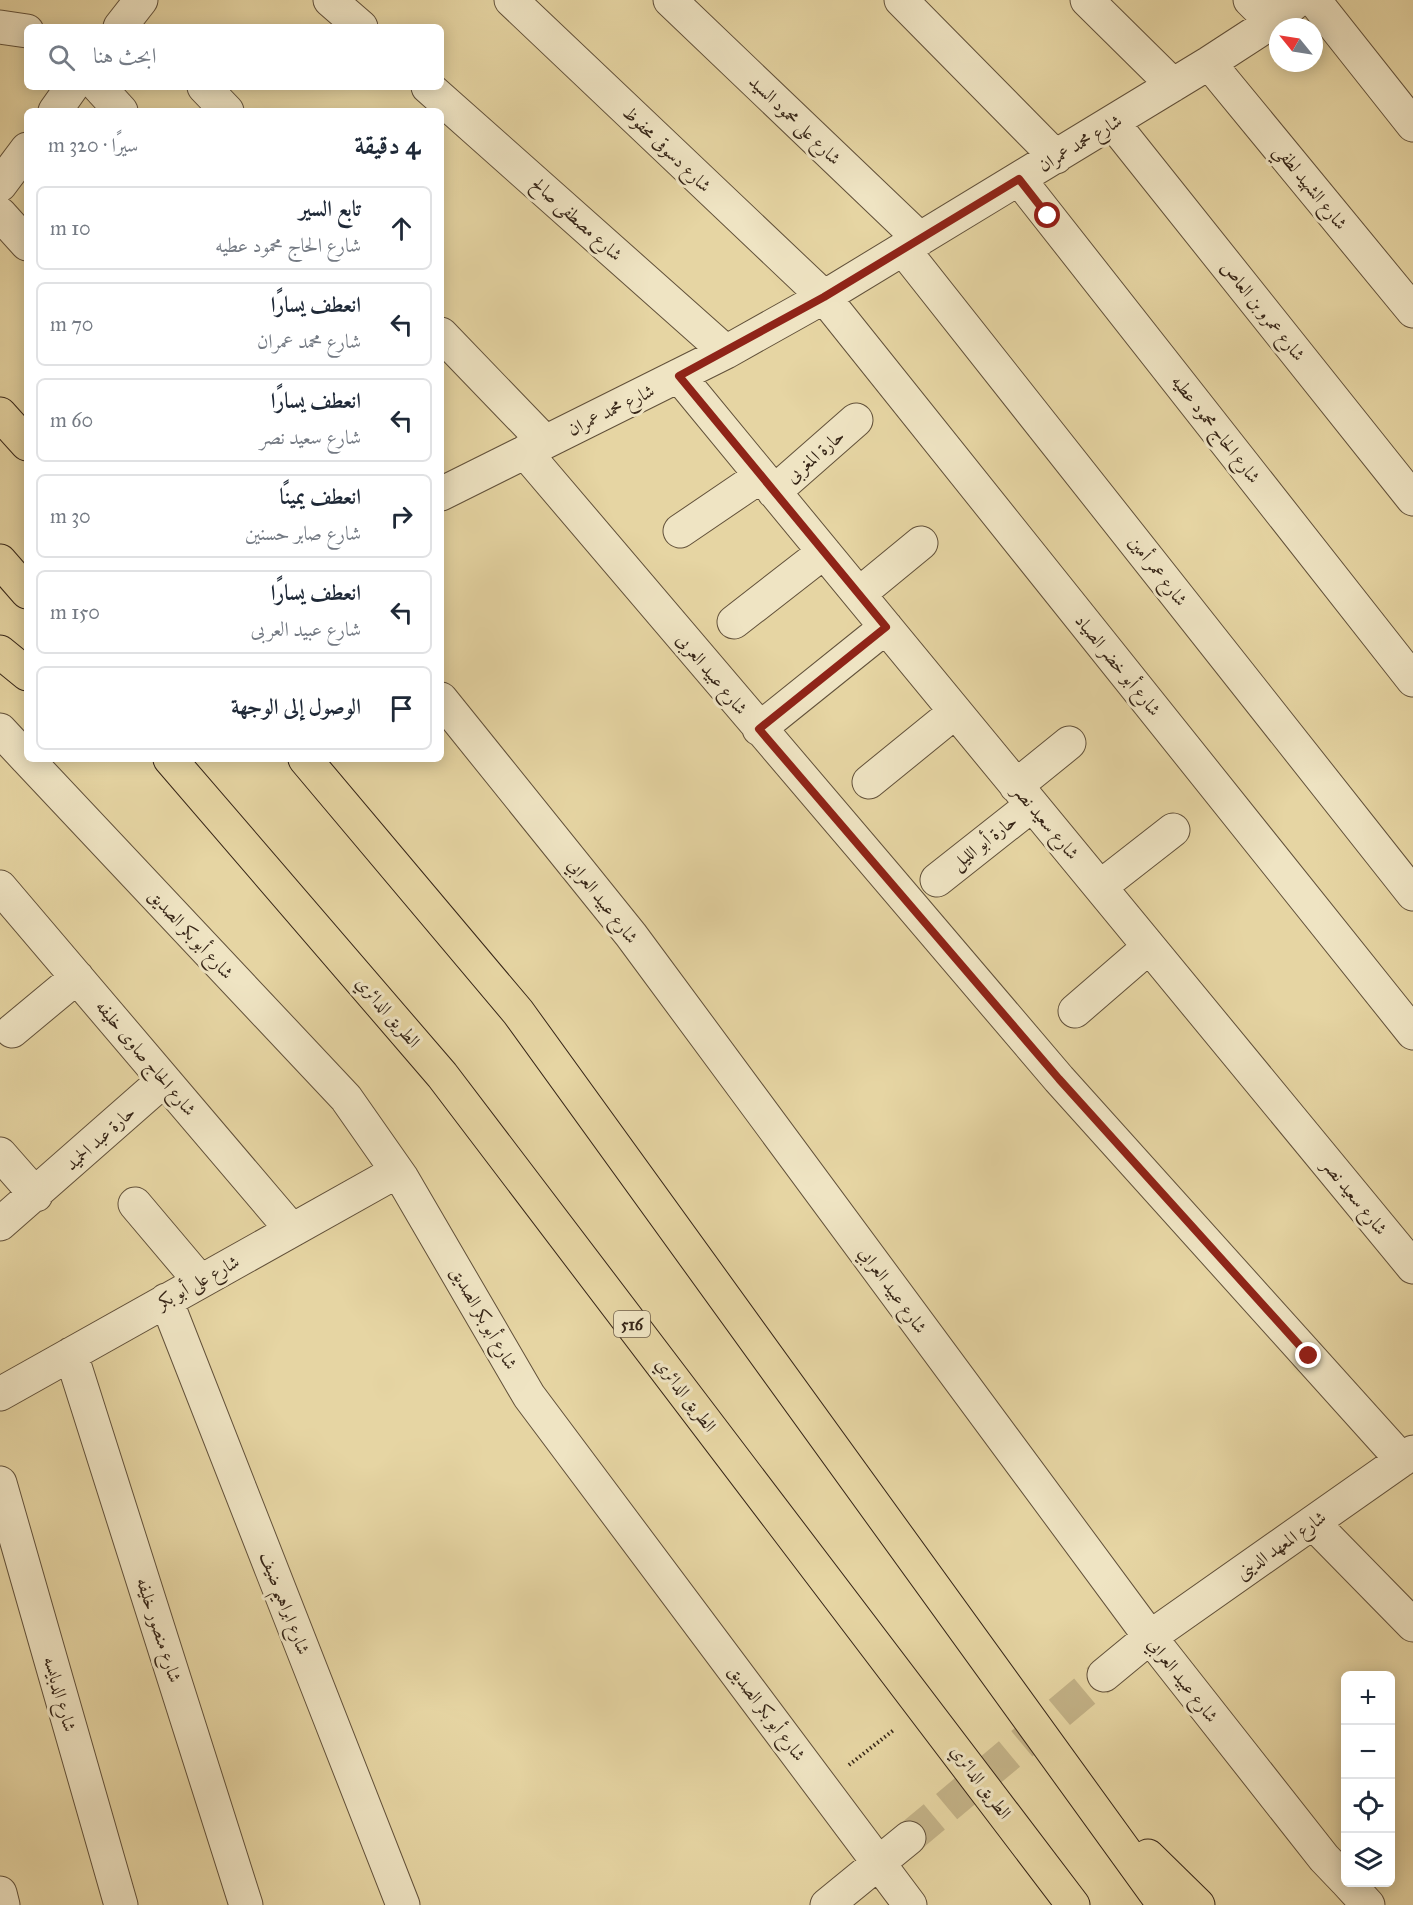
<!DOCTYPE html>
<html lang="ar">
<meta charset="utf-8">
<style>
body{margin:0;font-family:"IM FELL Great Primer",Amiri,serif;background:#f6f6f7;color:#1f2937;direction:rtl}
.controls{position:absolute;right:18px;bottom:18px;display:grid;overflow:hidden;border-radius:9px;box-shadow:0 3px 15px #0003}
.controls button{width:54px;height:54px;display:grid;place-items:center;padding:0;border:0;border-bottom:2px solid #e0e1e3;background:#fff;color:#1f2937;font:30px sans-serif}
.compass{position:absolute;left:1269px;top:18px;width:54px;height:54px;border-radius:50%;background:#fff;box-shadow:0 3px 15px #0003;rotate:300deg}
.stop{position:absolute;width:18px;height:18px;margin:-14px;border:4px solid #8f2418;border-radius:50%;background:#fff}
.stop.end{background:#8f2418;border-color:#fff;box-shadow:0 2px 6px #0008}
.list{margin:0;padding:0;list-style:none}
h2{display:flex;justify-content:space-between;align-items:center;height:78px;margin:0;padding:0 24px;font-size:26px}
h2 small{font-size:20px;font-weight:400;color:#747a83}
.list li{display:grid;grid-template-columns:39px 1fr auto;gap:18px;align-items:center;box-sizing:border-box;height:84px;margin:0 12px 12px;padding:0 12px;border:2px solid #e0e1e3;border-radius:9px}
.list b{display:block;font-size:22px;white-space:nowrap}
.list p{margin:0;font-size:20px;white-space:nowrap;color:#747a83}
.list em{font-size:20px;font-style:normal;color:#747a83}
.icon{flex:none;width:33px;height:33px;fill:none;stroke:currentColor;stroke-width:2;stroke-linecap:round;stroke-linejoin:round}
.map{position:relative;flex:none;width:1413px;height:1905px;overflow:hidden;direction:ltr}
.search{position:absolute;background:#fff;box-shadow:0 3px 15px #0003;left:24px;top:24px;width:420px;height:66px;display:flex;align-items:center;gap:15px;box-sizing:border-box;padding:0 21px;border-radius:9px;color:#747a83;font-size:22px}
.panel{position:absolute;background:#fff;box-shadow:0 3px 15px #0003;left:24px;top:108px;width:420px;height:654px;border-radius:9px;direction:rtl}
.map>svg:first-child{display:block}
.lines{fill:none;stroke-linecap:round;stroke-linejoin:round}
.minor-tunnel{stroke:#c3b287;stroke-width:33;stroke-dasharray:33 16;stroke-linecap:butt}
.minor-casing{stroke:#62513a;stroke-width:35}
.highway-casing{stroke:#362517;stroke-width:35}
.path{stroke:#362517;stroke-width:4;stroke-dasharray:1.5 3;stroke-linecap:butt}
.minor{stroke:#efe4c3;stroke-width:33}
.highway{stroke:#e6d5a3;stroke-width:33}
.route{stroke:#8f2418;stroke-width:8}
.labels{text-anchor:middle;dominant-baseline:central;stroke-width:6;stroke-linejoin:round;paint-order:stroke}
.shield{fill:#efe4c3;stroke:#6e5e4b;stroke-width:1.5}
.shield-label{font-size:16px;font-weight:bold;fill:#362517}
.street-label{font-size:18px;fill:#362517;stroke:#efe4c3}
</style>
<div class="map">
<svg width="1413" height="1905" viewBox="0 0 1413 1905">
<rect width="100%" height="100%" fill="#e6d5a3"/>
<filter id="stains"><feTurbulence type="fractalNoise" baseFrequency=".00333" numOctaves="4"/><feColorMatrix values="0 0 0 0 .2 0 0 0 0 .09 0 0 0 0 .02 0 0 0 .5 -.17"/></filter>
<radialGradient id="worn" r=".72"><stop offset=".6" stop-color="#630" stop-opacity="0"/><stop offset="1" stop-color="#630" stop-opacity=".3"/></radialGradient>
<g class="lines">
<!-- minor-tunnel -->
<path class="minor-tunnel" d="M909 1838 1104 1675"/>
<defs>
<path id="minor" d="M330 0 361 27
M511 0 824 297 1413 1033
M670 0 920 239
M901 0 1056 157
M1087 0 1173 85
M1250 0 1272 22
M1314 0 1413 125
M0 27 27 31
M120 27 141 0
M1209 63 1413 311
M99 87 121 111
M204 87 227 111
M428 87 726 352
M55 111 72 87
M1113 123 1413 499
M1019 179 1413 680
M0 185 27 149
M0 214 27 244
M903 249 1413 894
M441 334 545 442
M679 376 1413 1267
M525 452 1059 1079 1402 1460
M774 492 856 420
M441 494 726 352 824 297 1209 63 1272 22 1298 0
M680 531 761 476
M859 594 921 543
M734 622 824 552
M441 699 631 935 1150 1637 1324 1858 1346 1881
M759 729 886 627
M0 730 27 759
M27 759 346 1098 402 1178 529 1396 910 1905
M869 782 955 712
M1016 786 1069 743
M937 880 1032 805
M0 887 291 1229
M1100 887 1173 830
M1075 1011 1149 947
M12 1031 77 977
M0 1154 36 1195
M135 1204 200 1281
M0 1224 164 1080
M166 1300 403 1905
M71 1354 246 1905
M0 1394 396 1172
M0 1483 121 1905
M1313 1523 1413 1625
M1104 1675 1150 1637 1413 1452
M1347 1882 1368 1905
M0 1893 3 1905
M827 1905 909 1838"/>
<path id="highway" d="M0 414 27 444
M0 561 27 592
M0 652 27 674
M170 759 442 1075 1073 1905
M305 759 518 1012 1164 1905
M1148 1856 1198 1905"/>
</defs>
<!-- minor casing -->
<use href="#minor" class="minor-casing"/>
<!-- highway casing -->
<use href="#highway" class="highway-casing"/>
<!-- path -->
<path class="path" d="M849 1765 895 1729"/>
<!-- minor -->
<use href="#minor" class="minor"/>
<!-- highway -->
<use href="#highway" class="highway"/>
</g>
<g class="lines">
<!-- route -->
<path class="route" d="M1048 216 1019 179 824 297 679 376 886 627 759 729 1059 1079 1309 1356"/>
</g>
<g class="labels">
<!-- shield labels -->
<rect class="shield" x="614" y="1311" width="36" height="26" rx="4.5"/>
<g class="shield-label">
<text x="632" y="1324">516</text>
</g>
<!-- street labels -->
<g class="street-label">
<text transform="translate(795 120) rotate(44)">شارع على محمود السيد</text>
<text transform="translate(1080 143) rotate(-31)">شارع محمد عمران</text>
<text transform="translate(667 149) rotate(44)">شارع دسوقى محفوظ</text>
<text transform="translate(1311 187) rotate(51)">شارع الشهيد لطفي</text>
<text transform="translate(577 219) rotate(42)">شارع مصطفى صالح</text>
<text transform="translate(1263 311) rotate(51)">شارع عمرو بن العاص</text>
<text transform="translate(611 410) rotate(-26)">شارع محمد عمران</text>
<text transform="translate(1216 429) rotate(52)">شارع الحاج محمود عطيه</text>
<text transform="translate(815 456) rotate(-41)">حارة المغربى</text>
<text transform="translate(1158 571) rotate(52)">شارع عمر أمين</text>
<text transform="translate(1118 665) rotate(51)">شارع أبو خضر الصياد</text>
<text transform="translate(712 674) rotate(50)">شارع عبيد العربى</text>
<text transform="translate(1046 822) rotate(50)">شارع سعيد نصر</text>
<text transform="translate(984 842) rotate(-38)">حارة أبو الليل</text>
<text transform="translate(603 901) rotate(52)">شارع عبيد العرابي</text>
<text transform="translate(191 934) rotate(47)">شارع أبو بكر الصديق</text>
<text transform="translate(388 1012) rotate(49)">الطريق الدائري</text>
<text transform="translate(146 1058) rotate(50)">شارع الحاج صاوى خليفه</text>
<text transform="translate(100 1138) rotate(-42)">حارة عبد الحميد</text>
<text transform="translate(1355 1197) rotate(51)">شارع سعيد نصر</text>
<text transform="translate(198 1282) rotate(-29)">شارع على أبو بكر</text>
<text transform="translate(893 1290) rotate(54)">شارع عبيد العرابي</text>
<text transform="translate(484 1318) rotate(60)">شارع أبو بكر الصديق</text>
<text transform="translate(686 1395) rotate(53)">الطريق الدائري</text>
<text transform="translate(1281 1545) rotate(-35)">شارع المعهد الدينى</text>
<text transform="translate(285 1603) rotate(69)">شارع ابراهيم ضيف</text>
<text transform="translate(159 1630) rotate(72)">شارع منصور خليفه</text>
<text transform="translate(1183 1680) rotate(52)">شارع عبيد العرابي</text>
<text transform="translate(60 1694) rotate(74)">شارع الدبايسه</text>
<text transform="translate(767 1713) rotate(53)">شارع أبو بكر الصديق</text>
<text transform="translate(981 1782) rotate(53)">الطريق الدائري</text>
</g>
</g>
<rect width="100%" height="100%" filter="url(#stains)"/>
<rect width="100%" height="100%" fill="url(#worn)"/>
</svg>
<div class="controls">
<button>+</button>
<button>−</button>
<button><svg class="icon" aria-label="locate" viewBox="0 0 24 24"><circle cx="12" cy="12" r="6"/><path d="M12 2v4M12 18v4M2 12h4M18 12h4"/></svg></button>
<button><svg class="icon" aria-label="layers" viewBox="0 0 24 24"><path d="M12 4l9 5-9 5-9-5zM3 14l9 5 9-5"/></svg></button>
</div>
<svg class="compass" viewBox="-18 -18 36 36"><path d="M0-13l5 13h-10z" fill="#e53935"/><path d="M0 13l5-13h-10z" fill="#747a83"/></svg>
<div class="stop" style="left:1048px;top:216px"></div>
<div class="stop end" style="left:1309px;top:1356px"></div>
<div class="search"><svg class="icon" aria-label="search" viewBox="0 0 24 24"><circle cx="10" cy="10" r="6"/><path d="M15 15l6 6"/></svg>ابحث هنا</div>
<section class="panel">
<h2>4 دقيقة<small>سيرًا · 320 m</small></h2>
<ul class="list">
<li><svg class="icon" aria-label="ahead" viewBox="0 0 24 24"><path d="M12 20V5M6 11l6-6 6 6"/></svg><div><b>تابع السير</b><p>شارع الحاج محمود عطيه</p></div><em>10 m</em></li>
<li><svg class="icon" aria-label="left" viewBox="0 0 24 24"><path d="M17 20v-9H6M10 6l-5 5 5 5"/></svg><div><b>انعطف يسارًا</b><p>شارع محمد عمران</p></div><em>70 m</em></li>
<li><svg class="icon" aria-label="left" viewBox="0 0 24 24"><path d="M17 20v-9H6M10 6l-5 5 5 5"/></svg><div><b>انعطف يسارًا</b><p>شارع سعيد نصر</p></div><em>60 m</em></li>
<li><svg class="icon" aria-label="right" viewBox="0 0 24 24"><path d="M7 20v-9h11M14 6l5 5-5 5"/></svg><div><b>انعطف يمينًا</b><p>شارع صابر حسنين</p></div><em>30 m</em></li>
<li><svg class="icon" aria-label="left" viewBox="0 0 24 24"><path d="M17 20v-9H6M10 6l-5 5 5 5"/></svg><div><b>انعطف يسارًا</b><p>شارع عبيد العربى</p></div><em>150 m</em></li>
<li><svg class="icon" aria-label="arrive" viewBox="0 0 24 24"><path d="M6 21V4h12l-3 4 3 4H6"/></svg><div><b>الوصول إلى الوجهة</b></div></li>
</ul>
</section>
</div>
